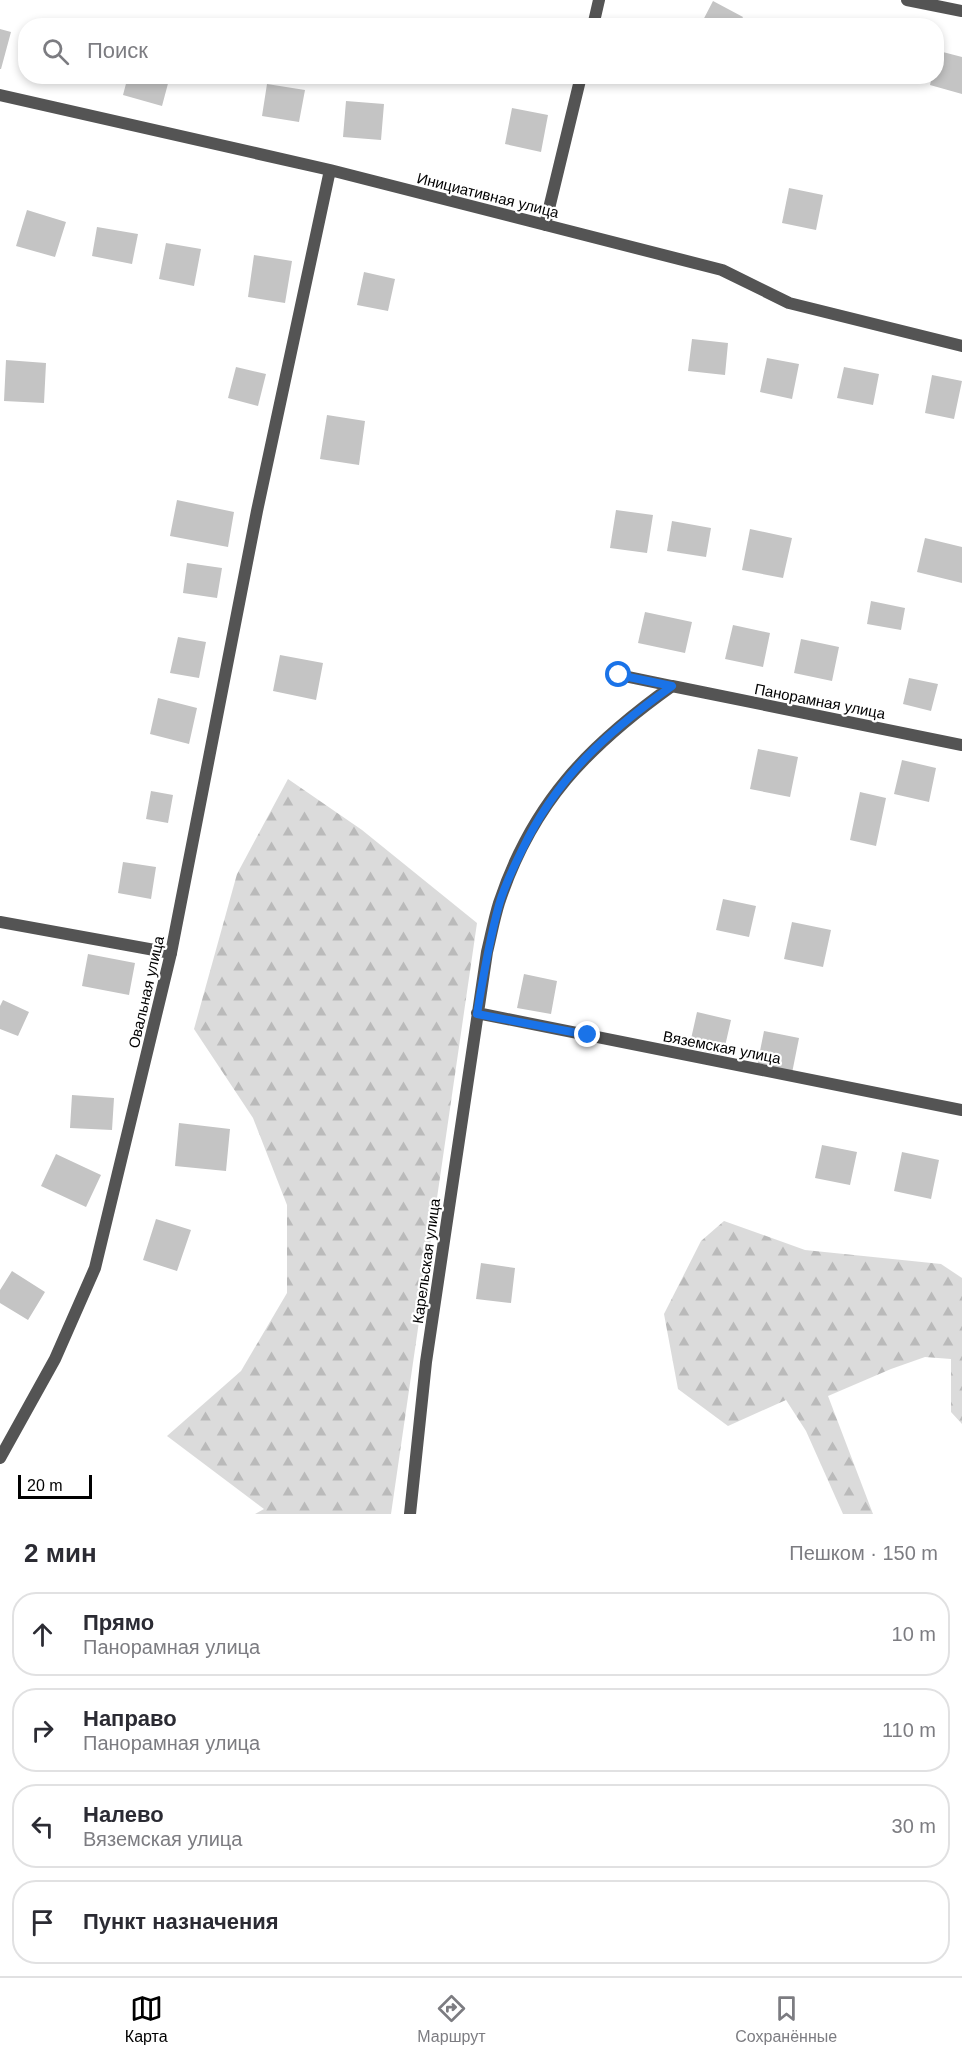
<!DOCTYPE html>
<html lang="ru">
<meta charset="utf-8">
<style>
body{margin:0;font-family:Helvetica,sans-serif;background:#f7f7f7;color:#2b2b33}
.scale{position:absolute;left:18px;bottom:15px;width:74px;box-sizing:border-box;padding-left:6px;border:3px solid #000;border-top:0;font-size:16px;line-height:21px;white-space:nowrap;color:#000;-webkit-text-stroke:4px #fff;paint-order:stroke}
.stop{position:absolute;width:18px;height:18px;margin:-14px;border:4px solid #1a73e8;border-radius:50%;background:#fff}
.stop.end{background:#1a73e8;border-color:#fff;box-shadow:0 2px 6px #0008}
.list{margin:0;padding:0;list-style:none}
h2{display:flex;justify-content:space-between;align-items:center;height:78px;margin:0;padding:0 24px;font-size:26px}
h2 small{font-size:20px;font-weight:400;color:#7c7c81}
.list li{display:grid;grid-template-columns:39px 1fr auto;gap:18px;align-items:center;box-sizing:border-box;height:84px;margin:0 12px 12px;padding:0 12px;border:2px solid #e1e1e2;border-radius:24px}
.list b{display:block;font-size:22px;white-space:nowrap}
.list p{margin:0;font-size:20px;white-space:nowrap;color:#7c7c81}
.list em{font-size:20px;font-style:normal;color:#7c7c81}
.icon{flex:none;width:33px;height:33px;fill:none;stroke:currentColor;stroke-width:2;stroke-linecap:round;stroke-linejoin:round}
.map{position:relative;flex:none;width:962px;height:1514px;overflow:hidden}
.search{position:absolute;background:#fff;box-shadow:0 3px 9px #0003;left:18px;right:18px;top:18px;height:66px;display:flex;align-items:center;gap:15px;box-sizing:border-box;padding:0 21px;border-radius:24px;color:#7c7c81;font-size:22px}
.sheet{height:462px;background:#fff}
nav{display:flex;justify-content:space-around;align-items:center;box-sizing:border-box;height:84px;border-top:2px solid #e1e1e2;background:#fff;font-size:16px;color:#7c7c81}
nav a{display:grid;justify-items:center;gap:3px}
nav .on{color:#000}
.map>svg:first-child{display:block}
.forest{fill:url(#forest-firs)}
.building{fill:#c4c4c4}
.lines{fill:none;stroke-linecap:round;stroke-linejoin:round}
.lane{stroke:#545454;stroke-width:12}
.street{stroke:#545454;stroke-width:12}
.route{stroke:#1a73e8;stroke-width:8}
.labels{text-anchor:middle;dominant-baseline:central;stroke-width:4.5;stroke-linejoin:round;paint-order:stroke}
.street-label{font-size:15px;fill:#000;stroke:#fff}
</style>
<div class="map">
<svg width="962" height="1514" viewBox="0 0 962 1514">
<defs>
<pattern id="forest-firs" width="22" height="20" patternUnits="userSpaceOnUse" patternTransform="scale(1.5)"><rect width="22" height="20" fill="#dbdbdb"/><path d="M5 1l3.5 6h-7zM16 11l3.5 6h-7z" fill="#bababa"/></pattern>
</defs>
<rect width="100%" height="100%" fill="#fff"/>
<!-- forest -->
<path class="forest" d="M288 779 362 830 477 923 391 1514H255L264 1509 167 1436 241 1371 287 1293V1205L253 1118 194 1029 237 874Z
M724 1221 805 1250 941 1264 962 1278V1424L951 1412V1359L925 1357 891 1369 828 1396 873 1514H843L806 1431 786 1400 728 1426 678 1389 664 1314 701 1241Z"/>
<!-- building -->
<path class="building" d="M713 1 743 17 738 26H700Z
M0 29 11 32 1 69H0Z
M939 51 962 57V94L930 85 932 76H936V61Z
M60 76H94L92 84Z
M128 76H170L162 106 123 95Z
M267 84 305 90 299 122 262 116Z
M346 101 384 104 381 140 343 137Z
M512 108 548 115 541 152 505 144Z
M789 188 823 195 816 230 782 223Z
M27 210 66 222 55 257 16 246Z
M97 227 138 234 132 264 92 256Z
M166 243 201 249 194 286 159 279Z
M254 255 292 261 285 303 248 297Z
M364 272 395 279 388 311 357 305Z
M692 339 728 343 725 375 688 371Z
M767 358 799 364 792 399 760 392Z
M6 360 46 363 44 403 4 401Z
M236 367 266 374 258 406 228 398Z
M844 367 879 374 873 405 837 398Z
M932 375 962 381 954 419 925 413Z
M327 415 365 421 359 465 320 459Z
M177 500 234 512 228 547 170 536Z
M616 510 653 515 647 553 610 548Z
M672 521 711 528 706 557 667 551Z
M750 529 792 538 783 578 742 570Z
M925 538 962 547V583L917 572Z
M187 563 222 568 217 598 183 593Z
M871 601 905 608 901 630 867 624Z
M645 612 692 622 685 653 638 643Z
M733 625 770 633 763 667 725 659Z
M178 637 206 642 199 678 170 673Z
M801 639 839 647 832 681 794 673Z
M280 655 323 663 316 700 273 691Z
M909 678 938 684 931 711 903 704Z
M158 698 197 708 189 744 150 734Z
M758 749 798 757 790 797 750 789Z
M902 760 936 768 929 802 894 794Z
M151 791 173 795 168 823 146 819Z
M860 792 886 798 876 846 850 840Z
M123 862 156 867 151 899 118 893Z
M723 899 756 906 749 937 716 930Z
M792 922 831 930 823 967 784 959Z
M88 954 135 963 129 995 82 986Z
M524 974 557 981 551 1014 517 1008Z
M3 1000 29 1012 18 1036 0 1029V1006Z
M697 1012 731 1020 723 1055 689 1048Z
M764 1031 799 1038 792 1073 757 1066Z
M72 1095 114 1098 112 1130 70 1128Z
M179 1123 230 1129 226 1171 175 1166Z
M822 1145 857 1152 850 1185 815 1178Z
M902 1152 939 1160 931 1199 894 1191Z
M56 1154 101 1175 86 1207 41 1186Z
M156 1219 191 1230 177 1271 143 1260Z
M481 1263 515 1268 511 1303 476 1299Z
M12 1271 45 1292 28 1320 0 1303V1290Z"/>
<g class="lines">
<!-- lane -->
<path class="lane" d="M0 922 171 953"/>
<!-- street -->
<path class="street" d="M907 0 962 11
M593 26 599 0
M0 95 330 170 722 270 789 303 962 346
M545 225 581 76
M619 675 672 686
M477 1013 962 1110
M0 1458 55 1359 95 1268 171 953 257 511 330 170
M410 1514 426 1362 487 952C491 936 494 919 499 903 532 803 588 746 672 686L962 745"/>
</g>
<g class="lines">
<!-- route -->
<path class="route" d="M588 1035 477 1014C483 977 489 941 499 905 504 887 513 868 522 850 557 777 606 733 672 686L619 675"/>
</g>
<g class="labels">
<!-- street labels -->
<g class="street-label">
<text transform="translate(488 195) rotate(14)">Инициативная улица</text>
<text transform="translate(820 701) rotate(11)">Панорамная улица</text>
<text transform="translate(146 992) rotate(-77)">Овальная улица</text>
<text transform="translate(722 1047) rotate(11)">Вяземская улица</text>
<text transform="translate(426 1261) rotate(-82)">Карельская улица</text>
</g>
</g>
</svg>
<div class="scale">20 m</div>
<div class="stop" style="left:619px;top:675px"></div>
<div class="stop end" style="left:588px;top:1035px"></div>
<div class="search"><svg class="icon" aria-label="search" viewBox="0 0 24 24"><circle cx="10" cy="10" r="6"/><path d="M15 15l6 6"/></svg>Поиск</div>
</div>
<section class="sheet">
<h2>2 мин<small>Пешком · 150 m</small></h2>
<ul class="list">
<li><svg class="icon" aria-label="ahead" viewBox="0 0 24 24"><path d="M12 20V5M6 11l6-6 6 6"/></svg><div><b>Прямо</b><p>Панорамная улица</p></div><em>10 m</em></li>
<li><svg class="icon" aria-label="right" viewBox="0 0 24 24"><path d="M7 20v-9h11M14 6l5 5-5 5"/></svg><div><b>Направо</b><p>Панорамная улица</p></div><em>110 m</em></li>
<li><svg class="icon" aria-label="left" viewBox="0 0 24 24"><path d="M17 20v-9H6M10 6l-5 5 5 5"/></svg><div><b>Налево</b><p>Вяземская улица</p></div><em>30 m</em></li>
<li><svg class="icon" aria-label="arrive" viewBox="0 0 24 24"><path d="M6 21V4h12l-3 4 3 4H6"/></svg><div><b>Пункт назначения</b></div></li>
</ul>
</section>
<nav>
<a class="on"><svg class="icon" aria-label="map" viewBox="0 0 24 24"><path d="M3 6l6-2 6 2 6-2v14l-6 2-6-2-6 2zM9 4v14M15 6v14"/></svg>Карта</a>
<a><svg class="icon" aria-label="directions" viewBox="0 0 24 24"><path d="M12 3l9 9-9 9-9-9zM9 14v-3h6M13 9l2 2-2 2"/></svg>Маршрут</a>
<a><svg class="icon" aria-label="saved" viewBox="0 0 24 24"><path d="M7 4h10v16l-5-4-5 4z"/></svg>Сохранённые</a>
</nav>
